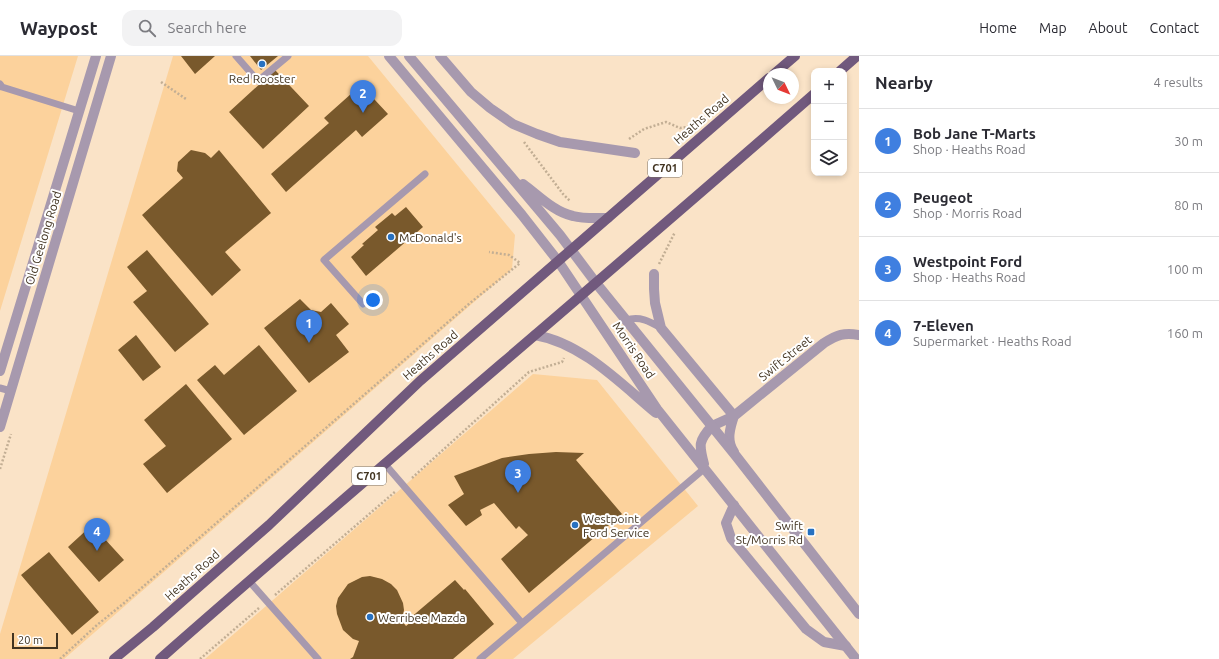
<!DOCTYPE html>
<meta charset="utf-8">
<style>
body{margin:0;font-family:Ubuntu,sans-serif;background:#f2f2f3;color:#2b2b33}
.controls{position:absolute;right:12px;top:12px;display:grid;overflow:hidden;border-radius:8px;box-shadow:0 2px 6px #0003}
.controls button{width:36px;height:36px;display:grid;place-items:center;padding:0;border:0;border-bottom:1px solid #e1e1e2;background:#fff;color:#2b2b33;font:20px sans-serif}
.compass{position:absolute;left:763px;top:12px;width:36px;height:36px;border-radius:50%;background:#fff;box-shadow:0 2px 6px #0003;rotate:133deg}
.scale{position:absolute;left:12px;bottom:10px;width:46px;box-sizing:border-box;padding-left:4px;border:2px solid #423421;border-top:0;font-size:11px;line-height:14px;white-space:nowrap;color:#423421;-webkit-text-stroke:3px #fff;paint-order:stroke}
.you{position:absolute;left:373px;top:244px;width:14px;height:14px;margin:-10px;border:3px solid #fff;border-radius:50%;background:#1a73e8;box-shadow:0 0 0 6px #1a73e833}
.badge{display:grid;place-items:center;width:26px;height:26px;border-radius:50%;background:#2771c1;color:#fff;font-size:13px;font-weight:700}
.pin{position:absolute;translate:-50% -33px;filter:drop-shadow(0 1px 2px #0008)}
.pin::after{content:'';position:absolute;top:21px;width:14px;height:12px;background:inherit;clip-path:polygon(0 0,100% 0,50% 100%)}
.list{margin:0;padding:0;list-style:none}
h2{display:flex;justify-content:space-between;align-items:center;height:52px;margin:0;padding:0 16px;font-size:17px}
h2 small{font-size:13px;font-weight:400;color:#7c7c81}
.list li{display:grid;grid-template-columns:26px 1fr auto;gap:12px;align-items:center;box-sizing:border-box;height:64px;padding:0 16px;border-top:1px solid #e1e1e2}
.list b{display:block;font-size:15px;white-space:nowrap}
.list p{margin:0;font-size:13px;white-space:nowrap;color:#7c7c81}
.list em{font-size:13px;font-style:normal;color:#7c7c81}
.icon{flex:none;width:22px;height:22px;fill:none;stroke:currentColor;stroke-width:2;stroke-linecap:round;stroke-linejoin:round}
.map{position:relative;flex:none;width:859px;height:603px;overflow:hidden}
header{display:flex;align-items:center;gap:24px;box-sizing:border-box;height:56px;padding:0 20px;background:#fff;border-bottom:1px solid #e1e1e2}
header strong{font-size:19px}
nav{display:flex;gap:22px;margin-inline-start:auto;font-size:14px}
.search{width:280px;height:36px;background:#f2f2f3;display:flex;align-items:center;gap:10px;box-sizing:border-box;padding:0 14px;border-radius:12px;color:#7c7c81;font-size:15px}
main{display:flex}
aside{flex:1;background:#fff}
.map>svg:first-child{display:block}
.built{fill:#fcd29c}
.building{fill:#79592c}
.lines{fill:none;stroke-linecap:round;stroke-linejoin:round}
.path{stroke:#c2ae94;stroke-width:2.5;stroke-dasharray:2 2;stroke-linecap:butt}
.service{stroke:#a799ae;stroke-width:7}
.minor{stroke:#a799ae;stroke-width:10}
.tertiary{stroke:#a799ae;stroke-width:10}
.primary{stroke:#71597d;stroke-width:10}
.poi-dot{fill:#2771c1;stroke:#fff;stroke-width:1.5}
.labels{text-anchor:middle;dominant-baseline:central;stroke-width:4;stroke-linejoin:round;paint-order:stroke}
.shield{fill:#fff;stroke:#7b7164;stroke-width:1}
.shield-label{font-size:11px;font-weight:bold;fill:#423421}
.poi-label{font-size:12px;fill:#423421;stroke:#fff;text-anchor:start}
.street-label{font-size:12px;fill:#423421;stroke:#fff}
</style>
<header>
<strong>Waypost</strong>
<div class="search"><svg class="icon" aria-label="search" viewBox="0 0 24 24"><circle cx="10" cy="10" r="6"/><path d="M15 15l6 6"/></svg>Search here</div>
<nav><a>Home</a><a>Map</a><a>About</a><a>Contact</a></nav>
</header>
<main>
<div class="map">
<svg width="859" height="603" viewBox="0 0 859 603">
<rect width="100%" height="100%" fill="#fae3c7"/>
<!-- built -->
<path class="built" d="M0 0H78L0 255Z
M173 0H368L515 179 512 213 64 603H0V578Z
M533 318 597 324 698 450 513 603H205Z"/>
<!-- building -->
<path class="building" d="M181 0H215L195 18Z
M250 0H278L261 14Z
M275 14 309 50 263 93 229 56Z
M361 29 388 58 362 81 356 74 286 136 271 118 329 67 324 62Z
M191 94 205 97 211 102 219 94 271 157 225 196 241 214 212 240 142 159 183 122 177 115 178 106Z
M406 151 423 171 366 220 351 201 364 189 362 188 378 174 375 171 392 157 395 160Z
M147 194 209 268 175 296 133 246 147 235 127 211Z
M300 243 311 254 321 256 331 247 349 268 336 279 349 296 309 327 264 272Z
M136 279 161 311 143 325 118 294Z
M259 289 297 335 244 379 197 324 215 309 224 319Z
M186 328 232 383 167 437 143 408 166 390 144 364Z
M556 396 584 397 576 404 622 458 529 537 501 503 528 479 519 470 516 473 494 447 480 454 482 459 466 470 448 449 464 438 454 420 502 402 529 398Z
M92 469 124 504 99 526 68 491Z
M49 496 99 556 72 579 21 519Z
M370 520 382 523 391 528 397 534 403 547 404 554 402 565 406 570 412 565 409 563 455 524 464 534 465 533 494 568 453 603H350L353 601 359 585 353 583 343 574 337 558 336 550 338 542 348 528 362 521Z"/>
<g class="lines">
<!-- path -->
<path class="path" d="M161 26 186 43
M629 83 644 73 666 66 680 72 694 70
M524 86 563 138 570 145
M659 208 675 176
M0 413 11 378
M412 422 529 316 562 306 564 302
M275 539 396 435
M60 603 97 569 123 548 470 247 520 207 509 199 489 196
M200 603 259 552"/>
<!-- service -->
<path class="service" d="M236 0 258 25 288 0
M0 28 2 31 79 55
M363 248 324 204 425 118
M626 264C640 260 649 265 661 272
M0 332 11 335
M384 407 522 567
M249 525 318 603
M480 603 705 412"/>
<!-- minor -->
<path class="minor" d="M440 0 471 36 490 52 513 68 537 78 560 86 635 97
M654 218V233L655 247 661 272 734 360
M712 370 734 360 824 287C837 279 844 276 859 279
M734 396C726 385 730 372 734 360
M734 449 726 467 731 482 806 573 824 586 846 590"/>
<!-- tertiary -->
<path class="tertiary" d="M389 0 522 159 558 205 657 353 856 603
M409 0 560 179 596 227 736 400 859 558
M523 128C538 139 554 156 573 160 584 163 596 162 608 162
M535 279C582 287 620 327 656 357
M0 315 96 0
M0 371 111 0
M704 408C699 389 698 385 712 370"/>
<!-- primary -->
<path class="primary" d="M840 15 857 0
M774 18 795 0
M114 603 153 571 269 469 420 325 769 22
M160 603C376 413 597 228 814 38"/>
</g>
<!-- markers -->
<g class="poi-dot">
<circle cx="262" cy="8" r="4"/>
<circle cx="391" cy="181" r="4"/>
<circle cx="575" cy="469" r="4"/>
<rect x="807" y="472" width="8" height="8" rx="2"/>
<circle cx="370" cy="561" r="4"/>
</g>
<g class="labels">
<!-- shield labels -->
<g class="shield">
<rect x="648" y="103" width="34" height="18" rx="3"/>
<rect x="352" y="411" width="34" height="18" rx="3"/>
</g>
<g class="shield-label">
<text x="665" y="112">C701</text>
<text x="369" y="420">C701</text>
</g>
<!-- poi labels -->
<g class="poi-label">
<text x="262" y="22" text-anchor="middle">Red Rooster</text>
<text x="399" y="181">McDonald's</text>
<text x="583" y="462">Westpoint<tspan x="583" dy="14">Ford Service</tspan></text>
<text x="803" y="469" text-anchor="end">Swift<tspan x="803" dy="14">St/Morris Rd</tspan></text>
<text x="378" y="561">Werribee Mazda</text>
</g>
<!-- street labels -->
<g class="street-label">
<text transform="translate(701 63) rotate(-41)">Heaths Road</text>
<text transform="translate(43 182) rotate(-73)">Old Geelong Road</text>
<text transform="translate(634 294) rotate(56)">Morris Road</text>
<text transform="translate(430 299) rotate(-41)">Heaths Road</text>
<text transform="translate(785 302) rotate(-39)">Swift Street</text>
<text transform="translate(192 519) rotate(-42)">Heaths Road</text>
</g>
</g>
</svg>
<div class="controls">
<button>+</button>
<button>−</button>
<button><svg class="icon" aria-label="layers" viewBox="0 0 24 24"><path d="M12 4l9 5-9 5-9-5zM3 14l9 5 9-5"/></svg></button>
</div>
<svg class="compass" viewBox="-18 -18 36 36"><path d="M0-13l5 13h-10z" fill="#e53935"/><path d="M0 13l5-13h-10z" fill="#7c7c81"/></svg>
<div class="scale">20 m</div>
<div class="you"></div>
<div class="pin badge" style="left:309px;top:287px;background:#3f7fe0">1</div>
<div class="pin badge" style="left:363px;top:57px;background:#3f7fe0">2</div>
<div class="pin badge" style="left:518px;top:437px;background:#3f7fe0">3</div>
<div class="pin badge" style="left:97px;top:495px;background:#3f7fe0">4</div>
</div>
<aside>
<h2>Nearby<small>4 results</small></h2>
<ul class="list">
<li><span class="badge" style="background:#3f7fe0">1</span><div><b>Bob Jane T-Marts</b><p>Shop · Heaths Road</p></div><em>30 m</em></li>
<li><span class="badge" style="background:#3f7fe0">2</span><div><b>Peugeot</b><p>Shop · Morris Road</p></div><em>80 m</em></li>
<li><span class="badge" style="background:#3f7fe0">3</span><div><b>Westpoint Ford</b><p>Shop · Heaths Road</p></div><em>100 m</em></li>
<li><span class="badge" style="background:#3f7fe0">4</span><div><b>7-Eleven</b><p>Supermarket · Heaths Road</p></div><em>160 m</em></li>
</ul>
</aside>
</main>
